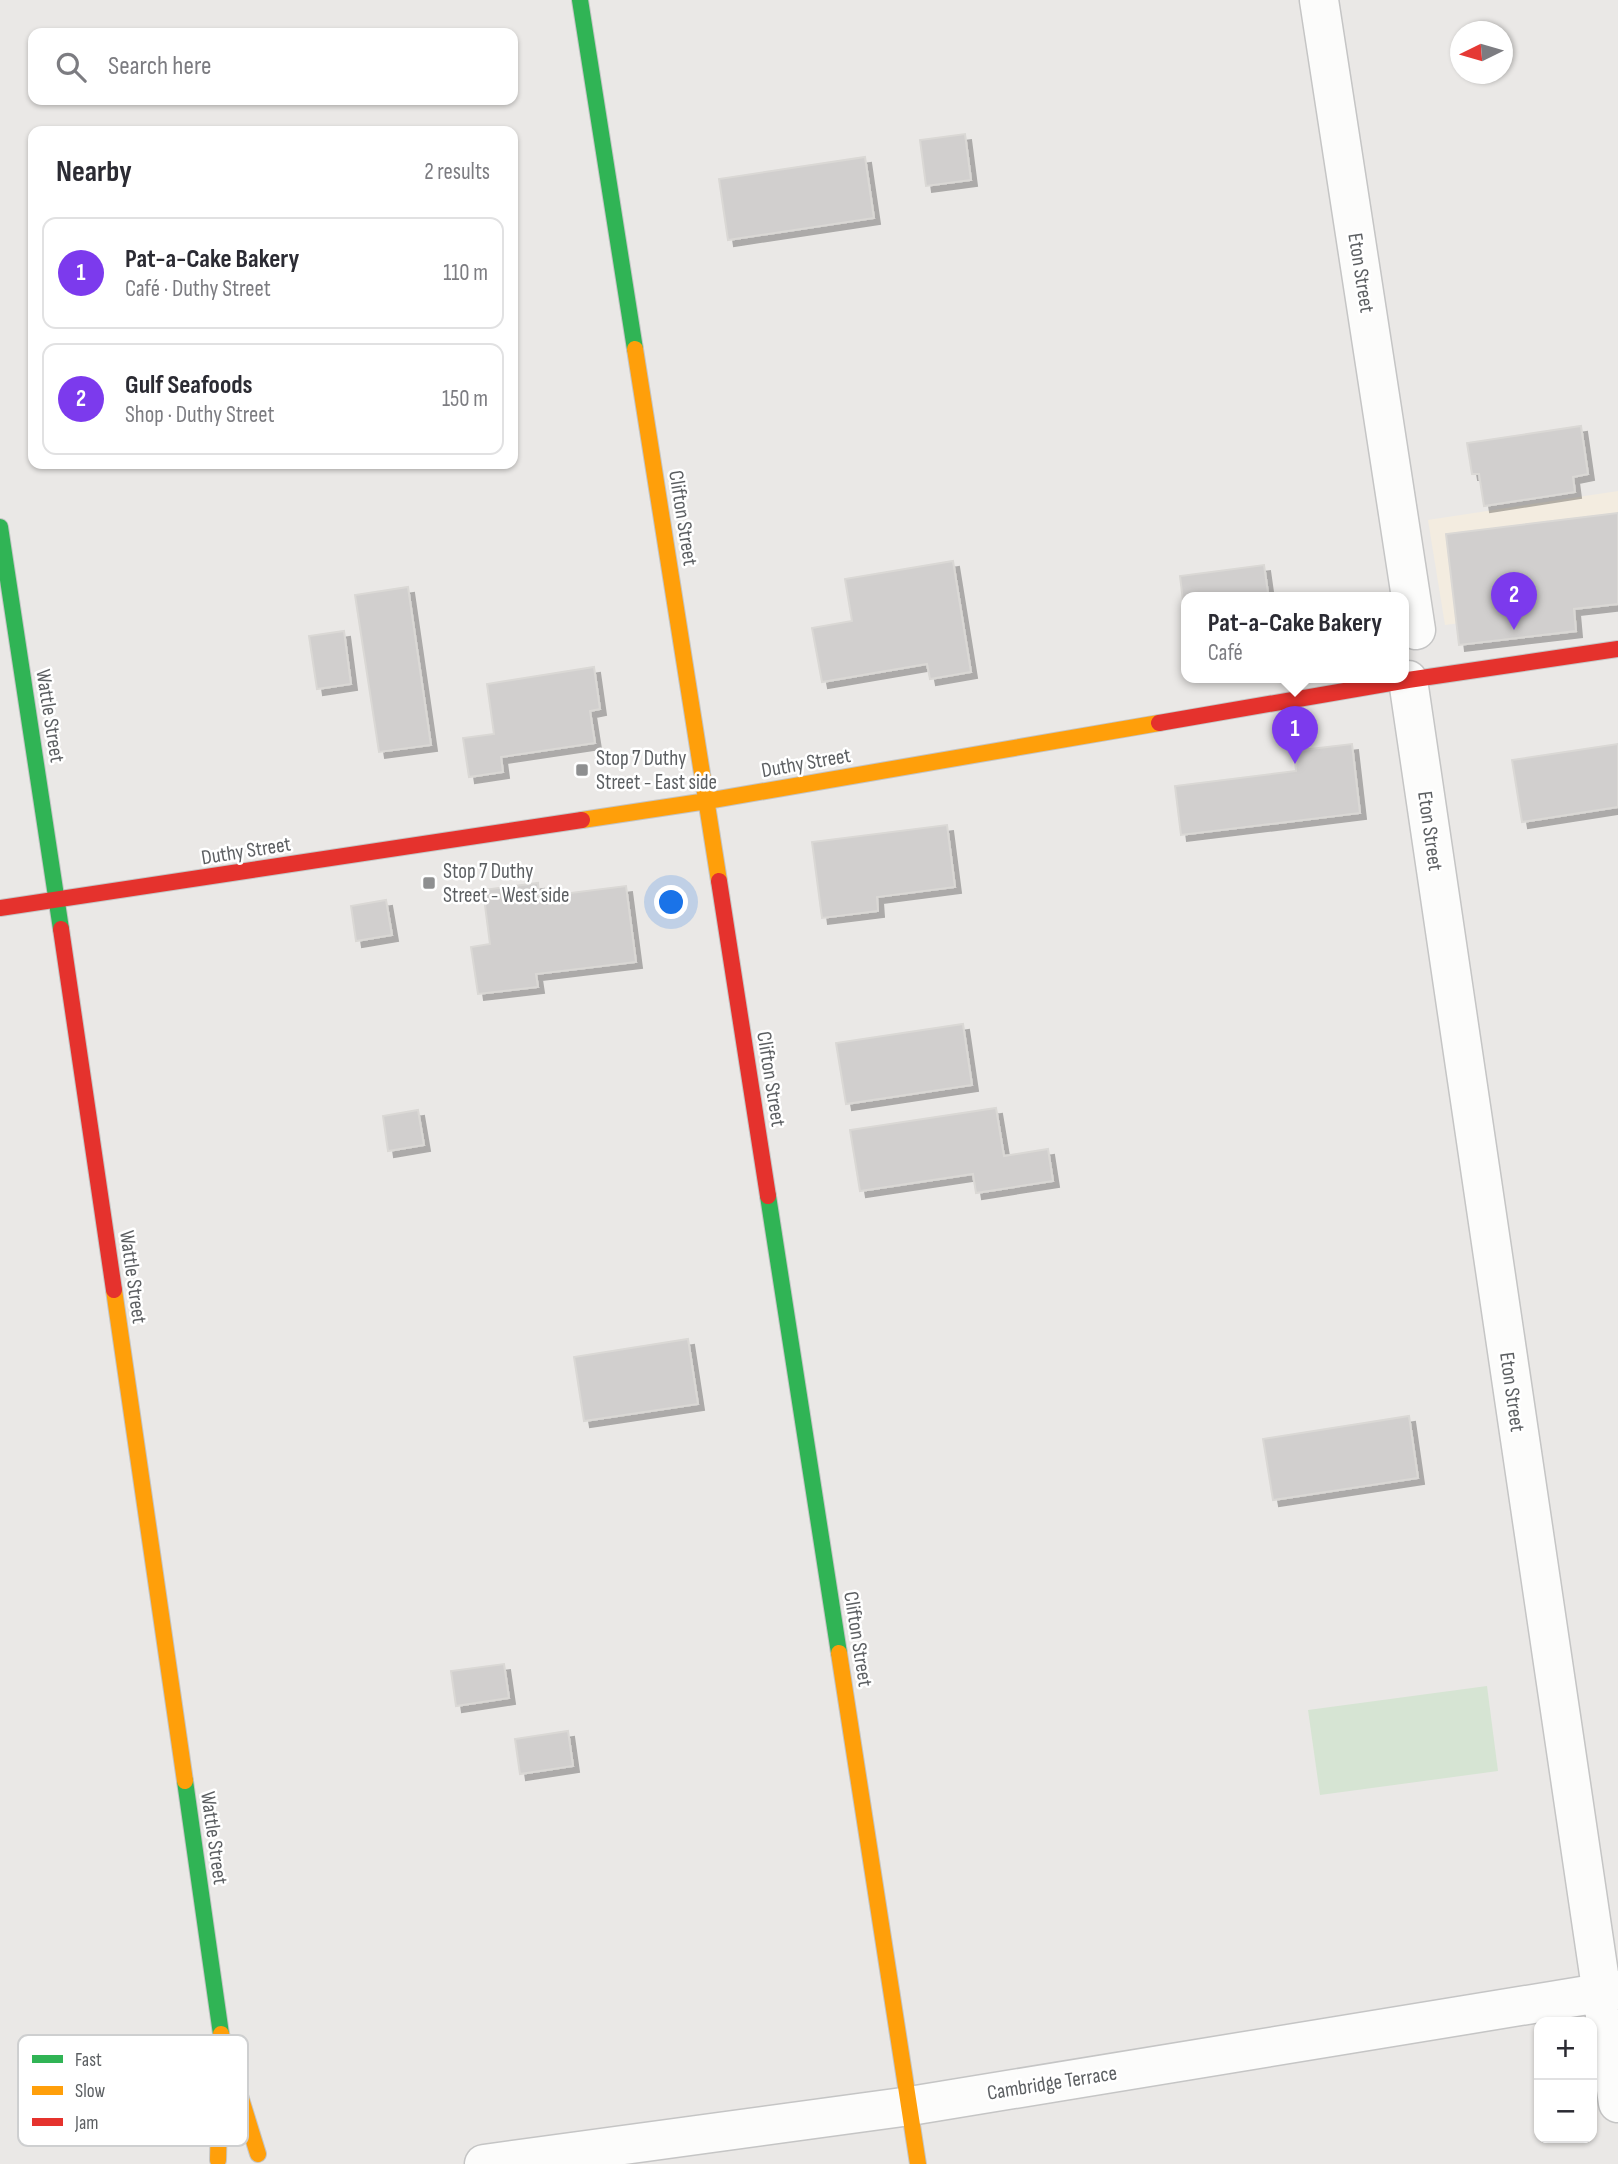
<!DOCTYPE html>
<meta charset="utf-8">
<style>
body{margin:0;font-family:"Sofia Sans Condensed",sans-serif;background:#f7f7f7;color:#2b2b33}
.controls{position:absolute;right:21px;bottom:21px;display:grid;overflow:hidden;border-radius:14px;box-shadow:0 2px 5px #0004}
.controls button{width:63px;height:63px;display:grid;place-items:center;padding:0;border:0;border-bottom:2px solid #e1e1e2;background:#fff;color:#2b2b33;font:35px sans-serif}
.compass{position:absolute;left:1450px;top:21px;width:63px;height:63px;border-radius:50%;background:#fff;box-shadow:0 2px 5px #0004;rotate:265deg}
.you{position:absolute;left:672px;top:903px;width:24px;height:24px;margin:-18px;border:5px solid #fff;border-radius:50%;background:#1a73e8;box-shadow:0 0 0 10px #1a73e833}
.badge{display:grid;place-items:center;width:46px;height:46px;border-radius:50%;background:#7c3aed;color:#fff;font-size:23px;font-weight:700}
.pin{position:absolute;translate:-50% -58px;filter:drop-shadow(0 2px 4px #0008)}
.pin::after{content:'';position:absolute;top:37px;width:24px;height:21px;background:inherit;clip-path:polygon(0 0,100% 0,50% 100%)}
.popup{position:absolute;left:1181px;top:592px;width:228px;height:91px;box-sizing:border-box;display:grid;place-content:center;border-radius:14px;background:#fff;filter:drop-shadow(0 2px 5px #0005);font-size:23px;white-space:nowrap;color:#7c7c81}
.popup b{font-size:26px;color:#2b2b33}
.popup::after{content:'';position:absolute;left:50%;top:100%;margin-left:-14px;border:14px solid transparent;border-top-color:#fff}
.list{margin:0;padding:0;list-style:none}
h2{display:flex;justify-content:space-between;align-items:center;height:91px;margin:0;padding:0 28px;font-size:30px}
h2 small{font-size:23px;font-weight:400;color:#7c7c81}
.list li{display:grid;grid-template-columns:46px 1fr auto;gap:21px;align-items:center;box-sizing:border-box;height:112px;margin:0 14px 14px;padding:0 14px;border:2px solid #e1e1e2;border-radius:14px}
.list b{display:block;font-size:26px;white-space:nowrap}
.list p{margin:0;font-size:23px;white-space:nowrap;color:#7c7c81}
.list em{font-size:23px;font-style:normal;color:#7c7c81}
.icon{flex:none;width:38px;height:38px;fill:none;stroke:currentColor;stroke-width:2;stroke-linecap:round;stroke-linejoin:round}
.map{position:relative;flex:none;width:1618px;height:2164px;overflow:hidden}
.search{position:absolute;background:#fff;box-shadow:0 2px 5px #0004;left:28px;top:28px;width:490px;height:77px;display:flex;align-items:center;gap:18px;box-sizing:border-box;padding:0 24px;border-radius:14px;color:#7c7c81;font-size:26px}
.panel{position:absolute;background:#fff;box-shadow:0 2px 5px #0004;left:28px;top:126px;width:490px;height:343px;border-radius:14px}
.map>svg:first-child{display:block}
.commercial{fill:#f3ece0}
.green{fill:#d6e4d3}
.building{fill:#d1cfce;stroke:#dad8d5;stroke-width:2;filter:url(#shadow)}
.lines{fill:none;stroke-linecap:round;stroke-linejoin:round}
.street-casing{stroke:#c5c5c5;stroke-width:41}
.fast-casing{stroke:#c4c5c5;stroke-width:18}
.slow-casing{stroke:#c4c5c5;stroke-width:18}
.jam-casing{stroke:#c4c5c5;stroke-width:18}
.street{stroke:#fcfcfb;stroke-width:38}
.fast{stroke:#30b455;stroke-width:16}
.slow{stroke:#ff9f0a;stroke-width:16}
.jam{stroke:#e5322d;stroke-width:16}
.poi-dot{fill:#8e8f90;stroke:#fff;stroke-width:2.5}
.labels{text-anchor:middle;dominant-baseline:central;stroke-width:5;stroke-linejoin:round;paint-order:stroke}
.street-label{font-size:21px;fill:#5c5f62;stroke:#fff}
.poi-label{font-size:21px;fill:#5c5f62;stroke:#fff;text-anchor:start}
.key{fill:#fff;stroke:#cecfd0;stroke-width:2}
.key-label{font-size:19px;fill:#5c5f62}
</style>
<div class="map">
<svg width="1618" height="2164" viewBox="0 0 1618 2164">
<defs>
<filter id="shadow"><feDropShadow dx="6" dy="6" stdDeviation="0" flood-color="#0004"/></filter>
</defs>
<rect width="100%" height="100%" fill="#eae8e6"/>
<!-- commercial -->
<path class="commercial" d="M1618 491V602L1445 625 1428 520Z"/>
<!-- green -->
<path class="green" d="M1487 1686 1498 1771 1320 1795 1308 1710Z"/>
<!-- building -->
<path class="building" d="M965 134 971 180 926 186 920 140Z
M865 157 874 218 728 240 719 179Z
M1581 426 1588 474 1573 477 1575 492 1484 506 1479 474H1472L1467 443Z
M1618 513V604L1574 609 1576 631 1459 645 1446 534Z
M953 561 971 672 930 679 927 664 822 682 812 628 852 621 845 579Z
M1264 565 1268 593 1241 598H1186V626L1180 576Z
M408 587 431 745 379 752 355 595Z
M344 631 351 684 317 689 309 636Z
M594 667 600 709 590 711 595 743 501 757 503 772 469 777 463 738 494 734 487 684Z
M1352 744 1360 813 1181 835 1175 786 1296 771 1294 751Z
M1618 744V807L1522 822 1512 760Z
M947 825 955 887 877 897 878 911 822 918 812 842Z
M538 883 539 897 626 886 636 962 536 974 538 987 478 994 471 947 490 944 483 890Z
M386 900 392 935 356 941 351 906Z
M963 1024 972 1085 846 1104 836 1043Z
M996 1108 1004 1156 1048 1149 1053 1181 976 1193 973 1174 860 1191 850 1130Z
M418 1110 424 1145 388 1151 383 1116Z
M688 1339 698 1404 584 1421 574 1357Z
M1409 1416 1418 1478 1273 1500 1263 1439Z
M504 1664 509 1698 456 1706 451 1671Z
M568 1731 573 1766 520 1774 515 1739Z"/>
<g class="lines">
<defs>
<path id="street" d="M1319 0 1416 630
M1408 680 1618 2103
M484 2164 910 2106 1618 1990"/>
<path id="fast" d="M580 0 635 349
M0 527 61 929
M768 1196 839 1653
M185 1781 221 2034"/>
<path id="slow" d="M635 349 719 881
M582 820 707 801 1159 723
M114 1290 185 1781
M839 1653 918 2164
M218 2160 221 2034 258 2154"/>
<path id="jam" d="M1159 723 1408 680 1618 649
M719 881 768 1196
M0 908 582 820
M61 929 114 1290"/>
</defs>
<!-- street casing -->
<use href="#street" class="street-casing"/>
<!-- fast casing -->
<use href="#fast" class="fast-casing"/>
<!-- slow casing -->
<use href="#slow" class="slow-casing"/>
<!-- jam casing -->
<use href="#jam" class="jam-casing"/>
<!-- street -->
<use href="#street" class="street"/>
<!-- fast -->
<use href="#fast" class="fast"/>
<!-- slow -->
<use href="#slow" class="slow"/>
<!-- jam -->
<use href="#jam" class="jam"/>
</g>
<!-- markers -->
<g class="poi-dot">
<rect x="575" y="763" width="14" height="14" rx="3.5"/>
<rect x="422" y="876" width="14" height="14" rx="3.5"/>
</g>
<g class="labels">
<!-- street labels -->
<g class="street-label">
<text transform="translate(1361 273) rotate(81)">Eton Street</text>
<text transform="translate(683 518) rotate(81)">Clifton Street</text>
<text transform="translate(50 716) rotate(81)">Wattle Street</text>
<text transform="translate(806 763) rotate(-10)">Duthy Street</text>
<text transform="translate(1430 831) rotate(82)">Eton Street</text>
<text transform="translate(246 851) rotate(-9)">Duthy Street</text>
<text transform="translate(771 1079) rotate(81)">Clifton Street</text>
<text transform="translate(133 1277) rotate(82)">Wattle Street</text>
<text transform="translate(1512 1392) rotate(82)">Eton Street</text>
<text transform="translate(858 1639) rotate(81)">Clifton Street</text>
<text transform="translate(214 1838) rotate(82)">Wattle Street</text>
<text transform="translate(1052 2083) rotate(-9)">Cambridge Terrace</text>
</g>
<!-- poi labels -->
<g class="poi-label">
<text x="596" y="758">Stop 7 Duthy<tspan x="596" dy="24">Street - East side</tspan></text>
<text x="443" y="871">Stop 7 Duthy<tspan x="443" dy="24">Street - West side</tspan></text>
</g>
</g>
<!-- legend -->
<rect x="18" y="2035" width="230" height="111" rx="10" class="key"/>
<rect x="32" y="2055" width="31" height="8" fill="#30b455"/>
<rect x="32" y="2086" width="31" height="9" fill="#ff9f0a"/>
<rect x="32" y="2118" width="31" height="8" fill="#e5322d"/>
<g class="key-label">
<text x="75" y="2066">Fast</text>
<text x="75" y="2097">Slow</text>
<text x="75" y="2129">Jam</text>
</g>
</svg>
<div class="controls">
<button>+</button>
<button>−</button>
</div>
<svg class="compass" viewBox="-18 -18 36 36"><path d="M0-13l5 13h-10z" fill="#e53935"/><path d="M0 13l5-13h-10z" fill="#7c7c81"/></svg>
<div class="you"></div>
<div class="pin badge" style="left:1295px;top:764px">1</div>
<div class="popup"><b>Pat-a-Cake Bakery</b>Café</div>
<div class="pin badge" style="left:1514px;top:630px">2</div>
<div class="search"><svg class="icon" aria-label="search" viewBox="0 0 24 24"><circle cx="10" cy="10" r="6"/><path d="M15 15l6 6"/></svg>Search here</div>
<section class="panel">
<h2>Nearby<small>2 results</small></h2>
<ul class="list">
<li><span class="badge">1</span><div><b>Pat-a-Cake Bakery</b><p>Café · Duthy Street</p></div><em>110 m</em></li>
<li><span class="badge">2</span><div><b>Gulf Seafoods</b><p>Shop · Duthy Street</p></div><em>150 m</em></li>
</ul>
</section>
</div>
